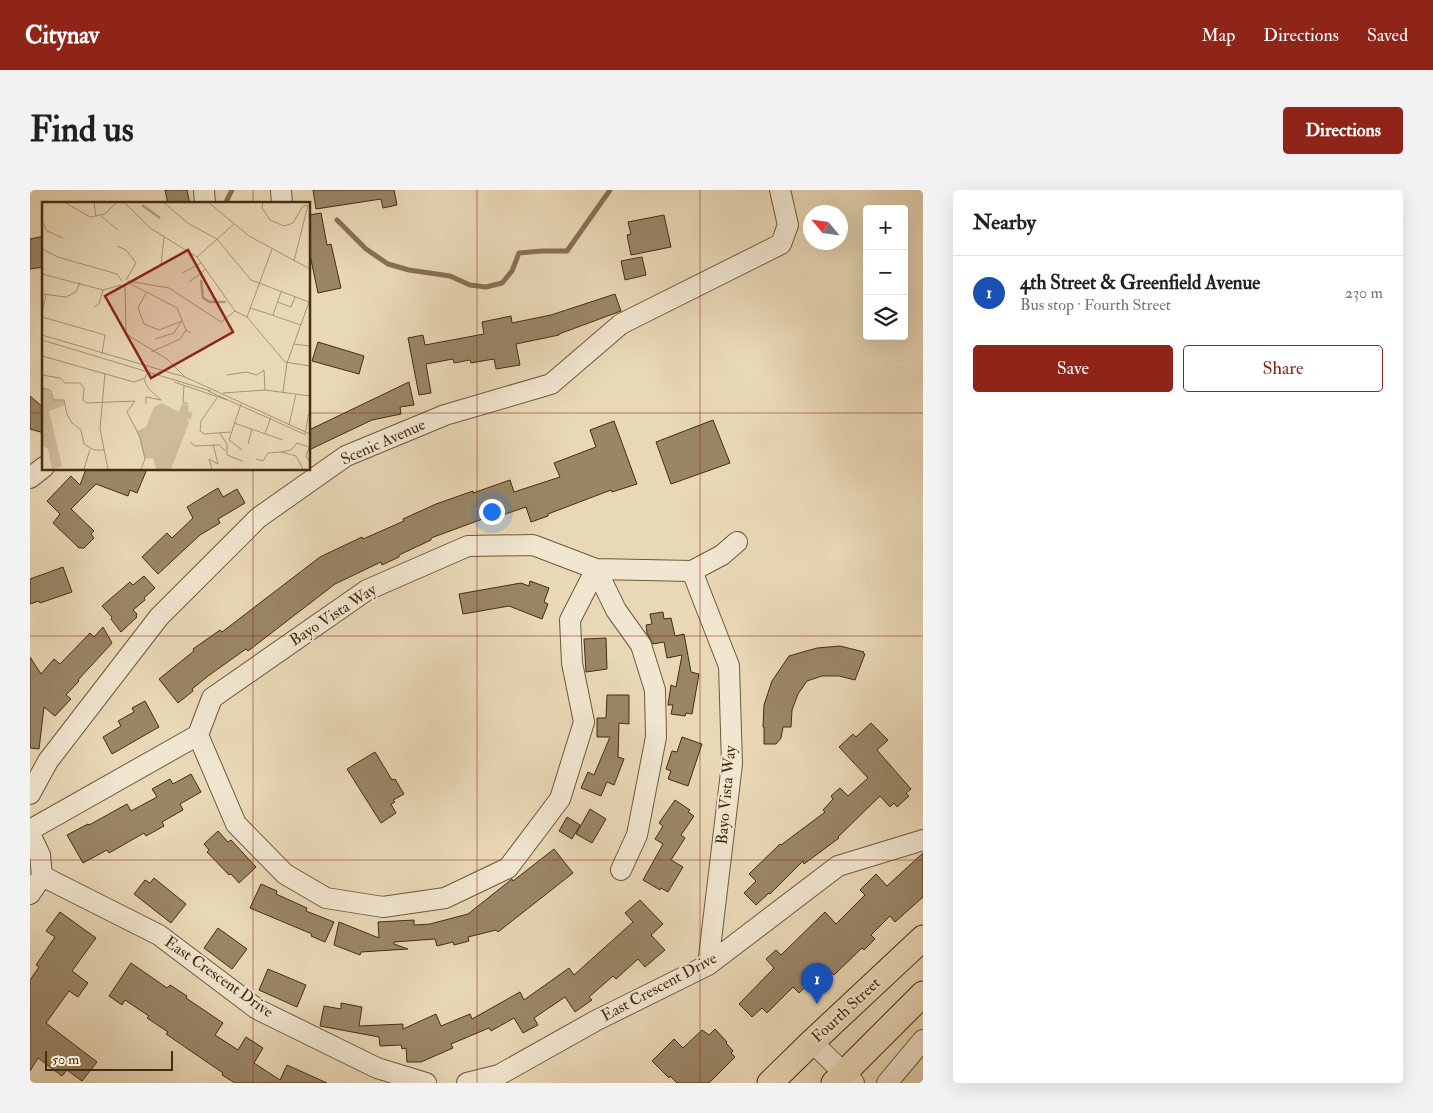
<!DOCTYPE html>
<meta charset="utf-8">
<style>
body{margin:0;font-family:"IM FELL Double Pica",serif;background:#f2f2f2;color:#202124}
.controls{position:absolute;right:15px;top:15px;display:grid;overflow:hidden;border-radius:5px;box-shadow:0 5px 20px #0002}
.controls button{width:45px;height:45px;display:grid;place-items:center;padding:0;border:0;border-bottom:1px solid #e0e0e0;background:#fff;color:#202124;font:25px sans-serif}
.compass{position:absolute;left:773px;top:15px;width:45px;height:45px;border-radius:50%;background:#fff;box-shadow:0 5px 20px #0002;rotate:299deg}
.scale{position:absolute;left:15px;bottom:12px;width:128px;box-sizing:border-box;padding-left:5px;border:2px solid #442d11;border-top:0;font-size:14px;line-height:18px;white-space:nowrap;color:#442d11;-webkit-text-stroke:4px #f1e6d0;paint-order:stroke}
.you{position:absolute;left:461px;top:321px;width:18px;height:18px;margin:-12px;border:4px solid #fff;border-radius:50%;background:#1a73e8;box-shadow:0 0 0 8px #1a73e833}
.badge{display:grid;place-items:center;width:32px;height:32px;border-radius:50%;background:#8f2418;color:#fff;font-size:16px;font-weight:700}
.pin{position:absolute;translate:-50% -41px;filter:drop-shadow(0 1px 2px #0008)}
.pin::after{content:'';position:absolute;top:26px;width:18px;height:15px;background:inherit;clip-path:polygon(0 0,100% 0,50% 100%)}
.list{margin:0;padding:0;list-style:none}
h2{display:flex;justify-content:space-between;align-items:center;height:65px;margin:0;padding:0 20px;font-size:21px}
h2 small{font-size:16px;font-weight:400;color:#757577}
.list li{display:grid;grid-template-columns:32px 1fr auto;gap:15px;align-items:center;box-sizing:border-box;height:75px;padding:0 20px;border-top:1px solid #e0e0e0}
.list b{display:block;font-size:19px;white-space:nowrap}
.list p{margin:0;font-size:16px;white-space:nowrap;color:#757577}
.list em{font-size:16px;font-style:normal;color:#757577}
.actions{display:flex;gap:10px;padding:15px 20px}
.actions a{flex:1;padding:11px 0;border:1px solid #8f2418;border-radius:5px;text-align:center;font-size:18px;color:#8f2418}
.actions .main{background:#8f2418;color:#fff}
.icon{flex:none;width:28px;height:28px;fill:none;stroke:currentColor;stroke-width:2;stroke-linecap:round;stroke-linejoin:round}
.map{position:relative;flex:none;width:893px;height:893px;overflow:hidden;border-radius:5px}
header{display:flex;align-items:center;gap:30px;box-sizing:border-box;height:70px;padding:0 25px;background:#8f2418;color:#fff}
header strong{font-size:24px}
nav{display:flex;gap:28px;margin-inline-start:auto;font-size:18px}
.intro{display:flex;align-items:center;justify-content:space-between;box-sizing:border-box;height:120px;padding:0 30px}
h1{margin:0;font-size:35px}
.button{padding:12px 22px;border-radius:5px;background:#8f2418;color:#fff;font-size:18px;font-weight:700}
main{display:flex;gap:30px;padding:0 30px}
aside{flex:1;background:#fff;border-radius:5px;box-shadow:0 5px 20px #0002}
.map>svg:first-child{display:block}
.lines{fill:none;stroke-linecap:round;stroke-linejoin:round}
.stream{stroke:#857152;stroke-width:5}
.building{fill:#9a8667;stroke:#442d11}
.minor-casing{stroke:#6d583a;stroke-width:22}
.major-casing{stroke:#442d11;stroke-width:27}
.minor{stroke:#f1e6d0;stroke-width:20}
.major{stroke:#e9d8b6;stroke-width:25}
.grid{fill:none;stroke:#8f2418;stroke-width:1;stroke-opacity:0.55}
.labels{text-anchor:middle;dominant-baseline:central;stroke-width:4;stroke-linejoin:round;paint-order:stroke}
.street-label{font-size:16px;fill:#442d11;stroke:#f1e6d0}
.inset-river{fill:none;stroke:#b19e7e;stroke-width:2.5}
.inset-road{fill:none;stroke:#a79474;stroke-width:1}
.view{fill:#8f2418;fill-opacity:0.15;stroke:#8f2418;stroke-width:2.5}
.inset-edge{fill:none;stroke:#442d11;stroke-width:2.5}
</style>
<header>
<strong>Citynav</strong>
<nav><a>Map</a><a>Directions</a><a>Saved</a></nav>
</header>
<div class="intro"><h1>Find us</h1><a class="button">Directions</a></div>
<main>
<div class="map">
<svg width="893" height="893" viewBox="0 0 893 893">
<rect width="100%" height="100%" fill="#e9d8b6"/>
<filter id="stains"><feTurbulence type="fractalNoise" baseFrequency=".004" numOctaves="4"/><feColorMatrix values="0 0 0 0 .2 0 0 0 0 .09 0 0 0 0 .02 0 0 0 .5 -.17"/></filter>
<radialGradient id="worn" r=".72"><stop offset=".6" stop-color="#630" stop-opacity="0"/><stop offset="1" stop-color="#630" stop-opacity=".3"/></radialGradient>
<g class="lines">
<!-- stream -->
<path class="stream" d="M195 14 202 0
M307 30 336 59 358 74 379 80 420 86 440 95 456 97 472 93 482 81 489 63 512 61H537L580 0"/>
</g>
<!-- building -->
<path class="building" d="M135 0H157L160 14H138Z
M283 0H364L367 15 353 18 351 9 286 19Z
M291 23 297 55 301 54 311 98 288 103 279 60V25Z
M634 25 641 57 601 65 597 45 601 44 598 32Z
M14 46V77L0 79V49Z
M612 67 616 85 595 90 591 71Z
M585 104 591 121 529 144V145L486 154 490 175 466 179 464 169 441 173 440 170 424 173 423 169 396 174 401 203 389 205 378 148 393 145 395 155 454 144 452 132 481 126 482 133 521 125Z
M288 152 334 166 329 184 282 171Z
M379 192 384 215 370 217 371 224 342 230 279 260V240Z
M0 206 14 218V243L0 239Z
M683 230 700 273 641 294 626 252Z
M584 231 607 294 582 302 581 300 518 324V326L501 332 496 317 458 330V327L401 348V350L369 365V367L352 375 351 372 305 394 218 461 216 459 178 486 162 499 163 501 148 513 129 489 164 461 163 459 190 440 192 442 290 367 332 347 333 349 374 331 373 329 406 314 443 301V303L480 290 484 302 530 287 524 273 566 257 560 240Z
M56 279H117L107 303 100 300 98 306 66 294 41 319 64 341 61 344 64 348 54 358H49L23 333 30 324 17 311 41 286 50 295Z
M188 298 193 307 207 299 215 313 188 329 190 333 170 345 128 384 112 367 137 343 142 348 163 328 157 317Z
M33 377 42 402 10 413 9 411 0 414V389Z
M114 386 125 398 114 408 115 410 103 420 107 424 106 426 107 427 91 442 81 429 82 427 72 416 100 392 103 395Z
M500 391 519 398 514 412 518 414 512 429 479 416 433 424 429 404 491 393 499 396Z
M633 422 634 429 641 428 645 446 654 444 661 482 669 484 662 524 656 523 655 526 641 524 643 515H638L641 495 646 497 652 465 637 468 634 452 623 454 617 443 616 435 622 434 620 424Z
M73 437 82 453 48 490 49 491 36 505 41 509 25 526 14 517 9 559 0 558V467L11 484 24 469 30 474 60 443 64 447Z
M576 448 577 479 556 482 554 449Z
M810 456 834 462 833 463 835 464 825 490 809 486H792L777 491 768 504 762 520 761 537H753L751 548 746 554H734V537H733L734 515 742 491 759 466 787 458Z
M577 505H599V534L589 533 588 567 594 569 584 595 577 592 571 606 551 598 558 582 564 585 580 547H567V528H576Z
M115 511 129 537 82 564 73 547 91 536 88 531 104 522 102 518Z
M841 533 858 550 847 560 881 599 876 603 879 606 867 617 864 613 860 617 850 606 808 647 809 648 774 674 773 671 740 704 739 703 726 715 714 703 726 691 719 684 750 654 751 655 795 622 793 620 803 609 801 606 810 598 818 606 838 588 809 557 823 544 826 547Z
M652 547 672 554 658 596 638 589 641 581 636 579 642 561 647 562Z
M345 562 362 590 365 589 374 604 363 610 365 612 361 614 366 623 351 633 317 579Z
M161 584 171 602 150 614 153 620 132 632 134 636 116 646 114 643 79 663 77 660 53 673 37 645 58 634 59 635 97 614 101 621 127 607 122 599 140 589 143 594Z
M645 610 660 620 658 622 664 626 651 645 655 648 641 670 653 677 638 702 631 698 630 700 613 690 633 654 625 649 633 636 629 633Z
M560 619 576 629 562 653 546 644Z
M537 627 550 635 542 649 529 641Z
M188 641 198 652 201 650 226 677 209 693 201 684 199 685 177 662 179 660 174 654Z
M524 659 543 683 468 742 466 740 438 747 439 751 424 755 423 752 407 756 405 749 364 752V754L378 759 331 762 330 765 304 755 309 732 349 748 348 732 384 730V735L400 734 438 724 482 689 483 691Z
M893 663V707L865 732 860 726 841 745 845 749 834 760 832 758 804 785 796 777 769 803 763 797 737 823 732 818 722 827 709 814 744 778 736 769 746 760 751 765 795 722 806 734 835 705 830 700 846 684 857 696Z
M124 688 156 714 141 733 104 704 115 690 120 693Z
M231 694 247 701 246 704 277 718 276 721 304 732 295 752 281 746 282 744 220 718Z
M610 710 633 734 621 745 635 760 615 777 608 769 586 789 583 786 559 807 562 810 545 822 535 807 504 828 508 835 493 843 484 828 461 841 459 838 421 854 423 858 391 872H377L376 858 372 859 371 855 350 856 349 847 290 836 294 816 311 819V813L332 817 329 836 373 834V839L406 824 411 836 440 824 442 829 490 802 494 810 539 778 544 785 603 732 595 723Z
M30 722 66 748 42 781 58 793 48 807 39 801 16 833 67 872 52 891 37 880 32 886 8 868 0 881V790L9 777 6 775 25 747 16 741Z
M188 738 217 759 202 779 174 758Z
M101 773 137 798 140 795 157 806 156 808 193 833 185 845 208 860 216 847 233 858 224 873 250 890 257 875 297 893H205L192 885 193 883 136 844 138 842 117 828 119 826 95 810 92 815 79 806Z
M238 779 276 795 267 817 229 800Z
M685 839 697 852 696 853 703 861 701 863 705 867 679 893H647L640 886 639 888 622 871 644 849 653 858 672 840 679 845Z"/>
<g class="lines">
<defs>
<path id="minor" d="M174 0 175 14
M251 0 252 14
M0 288 14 277
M566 379 586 420 611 455 625 500 626 547 607 645 591 680
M662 381 699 476 702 574 678 775
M168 545 206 634 255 684 296 708 353 717 415 708 478 678 530 609 554 532 542 473 540 430 566 379
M0 604 18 571 129 427 228 328 316 266 415 225 521 194 591 134 751 54 758 35 750 0
M0 640 168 545 182 508 337 400 438 356 503 355 566 379 662 381 692 365 707 352
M0 644 10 665 12 686 0 704
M12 686 129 745 227 819 347 878 396 893
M782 852 824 893
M437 893 469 885 567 830 678 775 808 676 893 650
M857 893 893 850"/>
<path id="major" d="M740 893 782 852 893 748
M804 893 893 804"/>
</defs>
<!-- minor casing -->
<use href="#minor" class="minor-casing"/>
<!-- major casing -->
<use href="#major" class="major-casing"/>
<!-- minor -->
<use href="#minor" class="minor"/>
<!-- major -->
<use href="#major" class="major"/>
</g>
<!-- grid -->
<path class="grid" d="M223 0V14M447 0V893M670 0V893M0 223H14M279 223H893M223 279V893M0 446H893M0 670H893"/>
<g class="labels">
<!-- street labels -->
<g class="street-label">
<text transform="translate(353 252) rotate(-24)">Scenic Avenue</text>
<text transform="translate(303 425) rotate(-33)">Bayo Vista Way</text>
<text transform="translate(696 605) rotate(-85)">Bayo Vista Way</text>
<text transform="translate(189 787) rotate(35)">East Crescent Drive</text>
<text transform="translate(629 797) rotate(-28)">East Crescent Drive</text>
<text transform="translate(816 820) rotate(-43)">Fourth Street</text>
</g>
</g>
<!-- overview -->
<g transform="translate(12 12)">
<rect width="268" height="268" fill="#e9d8b6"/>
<path d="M0 186 6 187 11 197 22 198 23 203 7 209 20 264 10 267 6 247 0 243ZM120 201 137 210 140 201 147 204 146 209 151 211 148 218 145 217 147 221 129 267H114L111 256 103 257 95 229 104 225 112 205Z" fill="#cdbb9a"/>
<path class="inset-river" d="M100 3 118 16M159 78 161 96 168 100H184"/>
<path class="inset-road" d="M22 0 48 15 63 12 75 0M52 0 54 15M82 0 108 26 155 55 193 109 205 115 243 160 268 164M121 0 147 22 175 37 209 78 267 100M166 0 207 34 268 67M221 0 220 6 228 18 242 24 251 21 261 4 266 3 252 59M59 14 76 28M0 19 5 29 21 36M75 44 84 48 94 61 84 78M0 47 16 55 75 72 80 79M155 55 192 22M119 63 122 35M140 71 159 61M0 72 61 88 79 83M86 79 127 86 179 120 193 109M147 80 164 67M87 81 135 106 144 128 149 131M83 84 84 132 125 157 143 175M104 91 96 106 102 122 117 128 140 119M0 92 24 95 34 90 38 80M236 100 249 105 253 95M52 105 57 102 61 88M209 106 259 123M0 110 4 93M231 113 239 90M0 115 63 133 60 152M205 115 230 47M0 133 143 175 268 232M113 137 132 131 139 120M0 138 169 189M252 142 268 144M109 150 138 137 144 128M0 154 92 180 103 176 106 169M63 171 58 227 66 267M0 173 18 176 23 181H38L42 186 41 198 45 201 93 199 85 210 98 235 103 257 99 267M185 173 204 170 215 173 222 168 223 188M102 177 106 186 119 198 104 195V202M132 180 185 198M142 184 141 200 146 202M0 186 8 188 12 198H22L25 212 30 221 39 228 42 242 52 248H62M166 189 264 233M241 190 245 161 267 100M181 191 223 188 268 194M175 196 159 219 158 229 162 232 189 230M199 202 187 238 200 248M192 221 241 238M247 223 254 192M177 230 185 242V253L200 259M223 231 229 215M263 232 268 205M148 240 153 244 177 243 184 249M206 242 210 227M267 246 264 254 268 260M214 257 221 259 226 251 239 250M42 267 48 247M170 267 167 257 176 262 171 242M261 267 254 254 239 250 249 248 255 241 267 245"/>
<path class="view" d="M146 48 191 130 109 176 63 94Z"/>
<rect width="268" height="268" class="inset-edge"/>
</g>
<rect width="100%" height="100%" filter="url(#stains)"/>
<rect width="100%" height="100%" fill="url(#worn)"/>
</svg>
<div class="controls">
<button>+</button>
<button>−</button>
<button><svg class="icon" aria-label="layers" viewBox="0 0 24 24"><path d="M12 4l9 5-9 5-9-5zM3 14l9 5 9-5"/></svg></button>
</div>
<svg class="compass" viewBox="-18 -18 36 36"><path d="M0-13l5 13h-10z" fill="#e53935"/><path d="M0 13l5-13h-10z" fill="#757577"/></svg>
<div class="scale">50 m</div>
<div class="you"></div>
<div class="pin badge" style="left:787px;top:814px;background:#1a4fb4">1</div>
</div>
<aside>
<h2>Nearby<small></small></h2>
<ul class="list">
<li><span class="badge" style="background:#1a4fb4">1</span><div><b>4th Street &amp; Greenfield Avenue</b><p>Bus stop · Fourth Street</p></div><em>230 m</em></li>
</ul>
<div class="actions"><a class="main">Save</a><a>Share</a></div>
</aside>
</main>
